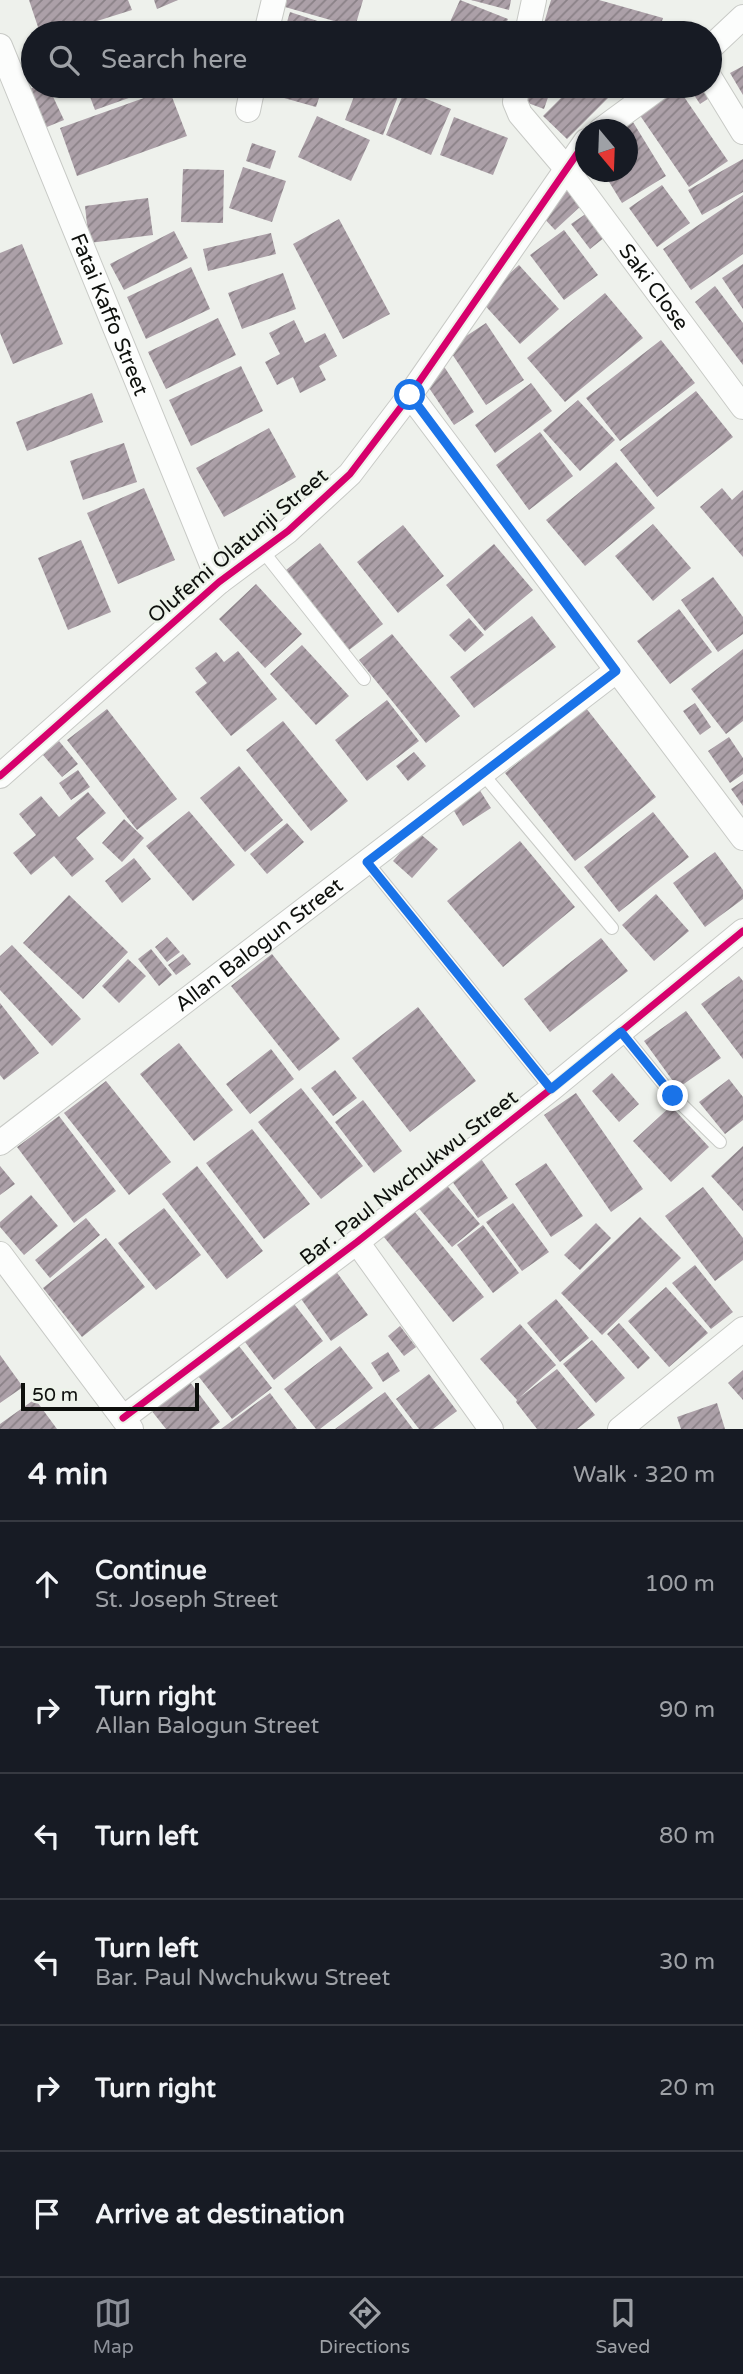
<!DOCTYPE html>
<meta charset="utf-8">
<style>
body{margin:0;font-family:"Varela Round",sans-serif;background:#242831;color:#f1f3f6}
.compass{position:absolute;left:575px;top:119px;width:63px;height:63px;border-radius:50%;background:#171b24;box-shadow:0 2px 5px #0004;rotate:161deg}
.scale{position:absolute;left:21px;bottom:18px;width:178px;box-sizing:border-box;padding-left:7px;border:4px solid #0e100d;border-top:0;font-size:19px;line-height:24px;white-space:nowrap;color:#0e100d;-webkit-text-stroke:5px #edf3ea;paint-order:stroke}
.stop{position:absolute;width:21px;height:21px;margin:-16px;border:5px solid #1a73e8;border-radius:50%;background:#fff}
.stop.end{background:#1a73e8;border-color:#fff;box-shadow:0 2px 7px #0008}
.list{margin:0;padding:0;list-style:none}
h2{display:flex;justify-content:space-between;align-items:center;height:91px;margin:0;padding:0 28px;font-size:30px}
h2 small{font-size:23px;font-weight:400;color:#9ea1a6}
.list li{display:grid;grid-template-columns:46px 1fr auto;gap:21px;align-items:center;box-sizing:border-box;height:126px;padding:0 28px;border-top:2px solid #363941}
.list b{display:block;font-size:26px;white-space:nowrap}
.list p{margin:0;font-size:23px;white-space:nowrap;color:#9ea1a6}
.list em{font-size:23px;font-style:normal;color:#9ea1a6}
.icon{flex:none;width:38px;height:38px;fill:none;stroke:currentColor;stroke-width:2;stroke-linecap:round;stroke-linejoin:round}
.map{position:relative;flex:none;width:743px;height:1429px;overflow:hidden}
.search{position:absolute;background:#171b24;box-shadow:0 2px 5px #0004;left:21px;right:21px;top:21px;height:77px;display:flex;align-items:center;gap:18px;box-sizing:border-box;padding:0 24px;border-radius:38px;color:#9ea1a6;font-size:26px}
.sheet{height:847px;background:#171b24}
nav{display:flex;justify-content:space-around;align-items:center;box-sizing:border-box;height:98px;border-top:2px solid #363941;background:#171b24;font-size:19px;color:#9ea1a6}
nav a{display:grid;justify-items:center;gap:4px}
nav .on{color:#8c9099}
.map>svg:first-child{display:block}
.building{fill:url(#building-hatch)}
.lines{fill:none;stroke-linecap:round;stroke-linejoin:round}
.service-casing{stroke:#c8cac6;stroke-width:14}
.minor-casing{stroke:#c8cac6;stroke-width:26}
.service{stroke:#fcfdfc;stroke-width:12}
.minor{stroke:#fcfdfc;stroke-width:24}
.cycleway-casing{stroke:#edf3ea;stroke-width:11}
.cycleway{stroke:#d6006c;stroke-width:7}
.route{stroke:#1a73e8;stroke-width:9}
.labels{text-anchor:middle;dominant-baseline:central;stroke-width:5;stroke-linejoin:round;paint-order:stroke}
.street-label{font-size:21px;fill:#0e100d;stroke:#edf3ea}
</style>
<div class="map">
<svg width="743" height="1429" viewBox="0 0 743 1429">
<defs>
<pattern id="building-hatch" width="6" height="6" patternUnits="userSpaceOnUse" patternTransform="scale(1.75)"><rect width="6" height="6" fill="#aca0a8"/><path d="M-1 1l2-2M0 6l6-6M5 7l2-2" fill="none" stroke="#8a8187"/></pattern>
</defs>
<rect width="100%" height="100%" fill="#eef1ec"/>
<!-- building -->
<path class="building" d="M29 0H128L132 10 59 33H40Z
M154 0H178L157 9Z
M287 0H363L355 27 285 7Z
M460 0 508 19 502 33H476L450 22Z
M471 0H511L509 10Z
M551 0H599L663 18 658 33H579L544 23Z
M290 12 354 33 284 32Z
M743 66V95L730 73Z
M36 86H48L64 120 42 129 24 92Z
M86 86H137L140 94 95 110Z
M141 86H168L144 94Z
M272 86H323L316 107 270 94Z
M358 86H402L383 135 345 120Z
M525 86H552L544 109 520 100Z
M573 86H620L567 139 543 116Z
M688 86H709L714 95 700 104Z
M678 88 728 161 689 187 639 114Z
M169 89 187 136 77 176 60 128Z
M405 90 451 109 431 155 386 135Z
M317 116 370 140 351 181 298 157Z
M454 117 508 138 493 175 440 155Z
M633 122 666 176 622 203 603 172H628V130H621Z
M252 143 276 151 270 169 246 161Z
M743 159V192L702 215 688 190Z
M243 167 286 181 272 222 229 208Z
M183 169 224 170 223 223 181 222Z
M662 185 690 223 657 247 629 208Z
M567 187 583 204 555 230 539 213Z
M743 195V254L691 290 663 249Z
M148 198 153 235 89 243 85 206Z
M587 213 605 237 590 249 571 224Z
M339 219 390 314 343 339 293 244Z
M564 230 598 275 564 300 530 255Z
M174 231 188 258 124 290 110 264Z
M271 233 276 254 208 271 203 249Z
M22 244 63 344 13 364 0 333V253Z
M743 264V309L722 278Z
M519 265 559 309 520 344 480 300Z
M191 267 210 309 146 339 127 297Z
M283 273 296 309 242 329 228 293Z
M715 286 743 323V365L695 302Z
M605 293 643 338 565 402 527 358Z
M218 318 236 355 166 389 148 352Z
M294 320 305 343 325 333 337 356 319 366 326 380 300 393 293 377 277 385 265 362 280 354 269 333Z
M486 323 524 380 486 405 448 348Z
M661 340 695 383 620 441 586 398Z
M443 365 474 412 454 425 423 379Z
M241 366 263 411 191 446 169 400Z
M531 383 552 411 495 453 475 425Z
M696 391 733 437 657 497 620 450Z
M92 393 103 422 27 451 16 422Z
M578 400 615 440 580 471 543 430Z
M269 428 296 477 224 517 196 468Z
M540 432 573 476 529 510 496 465Z
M124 443 137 482 83 500 70 461Z
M616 462 655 508 585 566 546 520Z
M144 488 175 560 118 584 87 513Z
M722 488 732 500 743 490V557L700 507Z
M653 524 691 568 653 601 615 556Z
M403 525 444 576 398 613 357 562Z
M81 540 111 612 68 630 38 558Z
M320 543 383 624 349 650 286 570Z
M494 544 533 590 485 631 446 585Z
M713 577 743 617V634L718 652 681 600Z
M256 584 302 634 265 668 219 619Z
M679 609 712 652 670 684 637 641Z
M532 616 556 647 474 708 450 677Z
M469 618 484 635 465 652 449 635Z
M392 634 460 716 426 743 359 660Z
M302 645 349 696 316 725 270 674Z
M743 649V721L726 734 691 689Z
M238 651 277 699 231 736 195 692 207 683 195 668 216 652 224 662Z
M387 700 419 741 367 781 335 740Z
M695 703 711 727 700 735 683 711Z
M586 708 656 797 575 861 505 773Z
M107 709 177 799 137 830 67 740Z
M283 721 348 801 311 831 246 750Z
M729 737 743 758V774L730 783 708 751Z
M59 741 78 764 62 777 43 755Z
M414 752 426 766 408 781 396 766Z
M239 766 283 820 245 852 200 798Z
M78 770 90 787 71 800 59 783Z
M743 781V806L731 789Z
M479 789 491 808 463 826 451 806Z
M88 792 106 813 76 838 94 859 72 877 54 856 31 875 13 853 36 835 19 814 41 796 59 817Z
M189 811 235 865 193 901 146 846Z
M653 812 689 857 619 912 584 867Z
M124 819 144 838 122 862 102 843Z
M287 823 304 842 267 874 250 854Z
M418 832 438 849 412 878 393 861Z
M520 841 575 907 503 967 447 901Z
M715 852 743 890V899L705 927 673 883Z
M134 858 151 879 122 903 105 881Z
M656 894 689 931 654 961 622 925Z
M69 895 128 952 83 999 23 943Z
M167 937 180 952 167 962 155 947Z
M601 938 628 971 550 1032 524 999Z
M12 945 81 1019 52 1046 0 990V956Z
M151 949 172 975 159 986 138 959Z
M183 954 191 964 176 975 168 965Z
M272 954 340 1039 299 1071 231 986Z
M128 959 146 976 119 1003 102 986Z
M739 976 743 981V1059L701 1004Z
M0 1003 39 1053 4 1080 0 1075Z
M418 1007 476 1081 410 1132 352 1058Z
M686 1011 721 1058 678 1088 644 1041Z
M179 1043 233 1110 194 1141 140 1074Z
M271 1049 294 1079 250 1114 226 1084Z
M335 1070 357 1098 333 1116 311 1088Z
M612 1073 639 1104 619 1122 592 1091Z
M729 1079 743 1097V1120L725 1134 699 1102Z
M106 1081 171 1162 129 1195 64 1113Z
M301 1088 363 1166 321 1199 258 1122Z
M576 1093 643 1189 611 1212 544 1115Z
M363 1100 402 1151 374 1173 335 1122Z
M671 1106 709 1147 671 1182 633 1141Z
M59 1116 116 1191 74 1223 17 1147Z
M252 1129 310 1204 264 1239 206 1163Z
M743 1146V1211L711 1176Z
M477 1153 508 1198 478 1218 447 1174Z
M546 1163 583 1216 551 1237 515 1184Z
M0 1166 15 1184 0 1195Z
M197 1166 263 1251 227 1279 162 1194Z
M443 1181 480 1224 452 1247 415 1204Z
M703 1187 743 1238V1260L715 1281 665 1216Z
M31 1195 58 1226 24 1255 0 1227V1222Z
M513 1203 549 1252 522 1271 486 1222Z
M410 1206 484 1297 453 1322 379 1231Z
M164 1208 201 1255 156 1290 118 1243Z
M640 1217 681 1258 602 1335 561 1293Z
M86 1218 100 1235 50 1278 35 1260Z
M596 1223 611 1238 580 1270 564 1255Z
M483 1225 519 1273 493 1293 457 1245Z
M106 1238 145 1287 82 1337 43 1288Z
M695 1265 733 1312 711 1329 672 1283Z
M335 1270 368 1315 331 1341 299 1296Z
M666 1287 708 1333 669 1367 628 1321Z
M556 1299 589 1338 560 1362 527 1323Z
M291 1300 323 1341 274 1380 242 1338Z
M619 1323 650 1358 638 1369 607 1334Z
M520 1324 556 1365 519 1398 557 1369 595 1415 577 1429H537L516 1402 517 1400 480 1359Z
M400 1326 416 1347 404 1356 388 1336Z
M592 1340 625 1378 596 1403 563 1364Z
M235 1341 272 1388 232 1419 195 1372Z
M340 1346 373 1388 320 1429H316L284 1389Z
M388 1352 400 1371 383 1382 371 1363Z
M0 1355 23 1387 0 1403Z
M743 1370V1400L728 1383Z
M429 1374 457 1411 433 1429H419L396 1399Z
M190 1382 220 1422 211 1429H166L151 1410Z
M385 1392 413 1429H335Z
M270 1393 297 1429H221Z
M35 1399 57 1429H0V1424Z
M717 1403 725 1429H681L677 1417Z"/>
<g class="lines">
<defs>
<path id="service" d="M262 550 364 679
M482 773 612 928
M367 862 551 1089
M621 1032 673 1096 720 1142"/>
<g id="minor">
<path d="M266 33 274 0"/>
<path d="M527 33 534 0"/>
<path id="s1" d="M0 46 219 582"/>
<path d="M710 48 743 17"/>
<path d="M710 78 743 132"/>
<path id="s2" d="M517 86 515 102 520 114 565 167 743 407"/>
<path d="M248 110 253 86"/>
<path d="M601 130 661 86"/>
<path d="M410 395 743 838"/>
<path d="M0 776 219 582 288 531 350 474 410 395 586 141"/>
<path id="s3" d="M0 1143 616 671"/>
<path d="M357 1242 491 1429"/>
<path d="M0 1254 131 1429"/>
<path d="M123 1418 357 1242 551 1089 743 931"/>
<path d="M620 1429 743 1329"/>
</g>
</defs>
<!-- service casing -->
<use href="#service" class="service-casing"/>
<!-- minor casing -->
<use href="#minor" class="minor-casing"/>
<!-- service -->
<use href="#service" class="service"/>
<!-- minor -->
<use href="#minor" class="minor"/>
<defs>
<path id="cycleway" d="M0 776 219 582 288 531 350 474 410 395 586 141
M123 1418 357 1242 551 1089 743 931"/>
</defs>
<!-- cycleway casing -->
<use href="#cycleway" class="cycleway-casing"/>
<!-- cycleway -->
<use href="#cycleway" class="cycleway"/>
</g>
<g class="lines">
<!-- route -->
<path class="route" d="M410 395 616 671 367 862 551 1089 621 1032 673 1096"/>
</g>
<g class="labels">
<!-- street labels -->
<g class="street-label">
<text stroke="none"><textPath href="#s2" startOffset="248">Saki Close</textPath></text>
<text stroke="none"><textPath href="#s1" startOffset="290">Fatai Kaffo Street</textPath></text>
<text transform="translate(238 546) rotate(-40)">Olufemi Olatunji Street</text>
<text stroke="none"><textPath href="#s3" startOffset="326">Allan Balogun Street</textPath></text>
<text transform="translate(409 1178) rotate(-38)">Bar. Paul Nwchukwu Street</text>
</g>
</g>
</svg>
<svg class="compass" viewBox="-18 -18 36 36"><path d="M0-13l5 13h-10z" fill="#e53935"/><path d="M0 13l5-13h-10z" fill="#9ea1a6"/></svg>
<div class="scale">50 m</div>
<div class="stop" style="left:410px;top:395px"></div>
<div class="stop end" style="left:673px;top:1096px"></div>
<div class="search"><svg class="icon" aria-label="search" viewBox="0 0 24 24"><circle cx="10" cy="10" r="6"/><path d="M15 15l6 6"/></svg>Search here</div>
</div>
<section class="sheet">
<h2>4 min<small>Walk · 320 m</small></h2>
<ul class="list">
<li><svg class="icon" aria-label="ahead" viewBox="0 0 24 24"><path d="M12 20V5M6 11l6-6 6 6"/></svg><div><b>Continue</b><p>St. Joseph Street</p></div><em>100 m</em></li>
<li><svg class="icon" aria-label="right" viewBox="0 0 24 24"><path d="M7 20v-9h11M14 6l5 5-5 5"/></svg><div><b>Turn right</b><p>Allan Balogun Street</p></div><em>90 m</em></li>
<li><svg class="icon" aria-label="left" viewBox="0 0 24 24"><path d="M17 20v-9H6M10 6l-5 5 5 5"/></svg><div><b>Turn left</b></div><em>80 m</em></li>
<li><svg class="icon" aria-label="left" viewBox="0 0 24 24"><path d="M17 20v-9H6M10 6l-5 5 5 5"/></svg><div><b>Turn left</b><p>Bar. Paul Nwchukwu Street</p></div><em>30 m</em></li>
<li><svg class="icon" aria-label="right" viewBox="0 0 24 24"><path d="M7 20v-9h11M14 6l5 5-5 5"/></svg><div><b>Turn right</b></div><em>20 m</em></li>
<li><svg class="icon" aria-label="arrive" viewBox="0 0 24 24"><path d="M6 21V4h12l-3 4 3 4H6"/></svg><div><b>Arrive at destination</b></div></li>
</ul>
</section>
<nav>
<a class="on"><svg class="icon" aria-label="map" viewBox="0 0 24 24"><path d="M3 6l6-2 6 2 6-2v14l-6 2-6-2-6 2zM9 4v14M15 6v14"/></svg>Map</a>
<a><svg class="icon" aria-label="directions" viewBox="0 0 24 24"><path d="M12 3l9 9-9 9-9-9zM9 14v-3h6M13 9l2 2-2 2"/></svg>Directions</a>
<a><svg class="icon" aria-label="saved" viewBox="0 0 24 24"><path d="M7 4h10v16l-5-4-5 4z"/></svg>Saved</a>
</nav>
